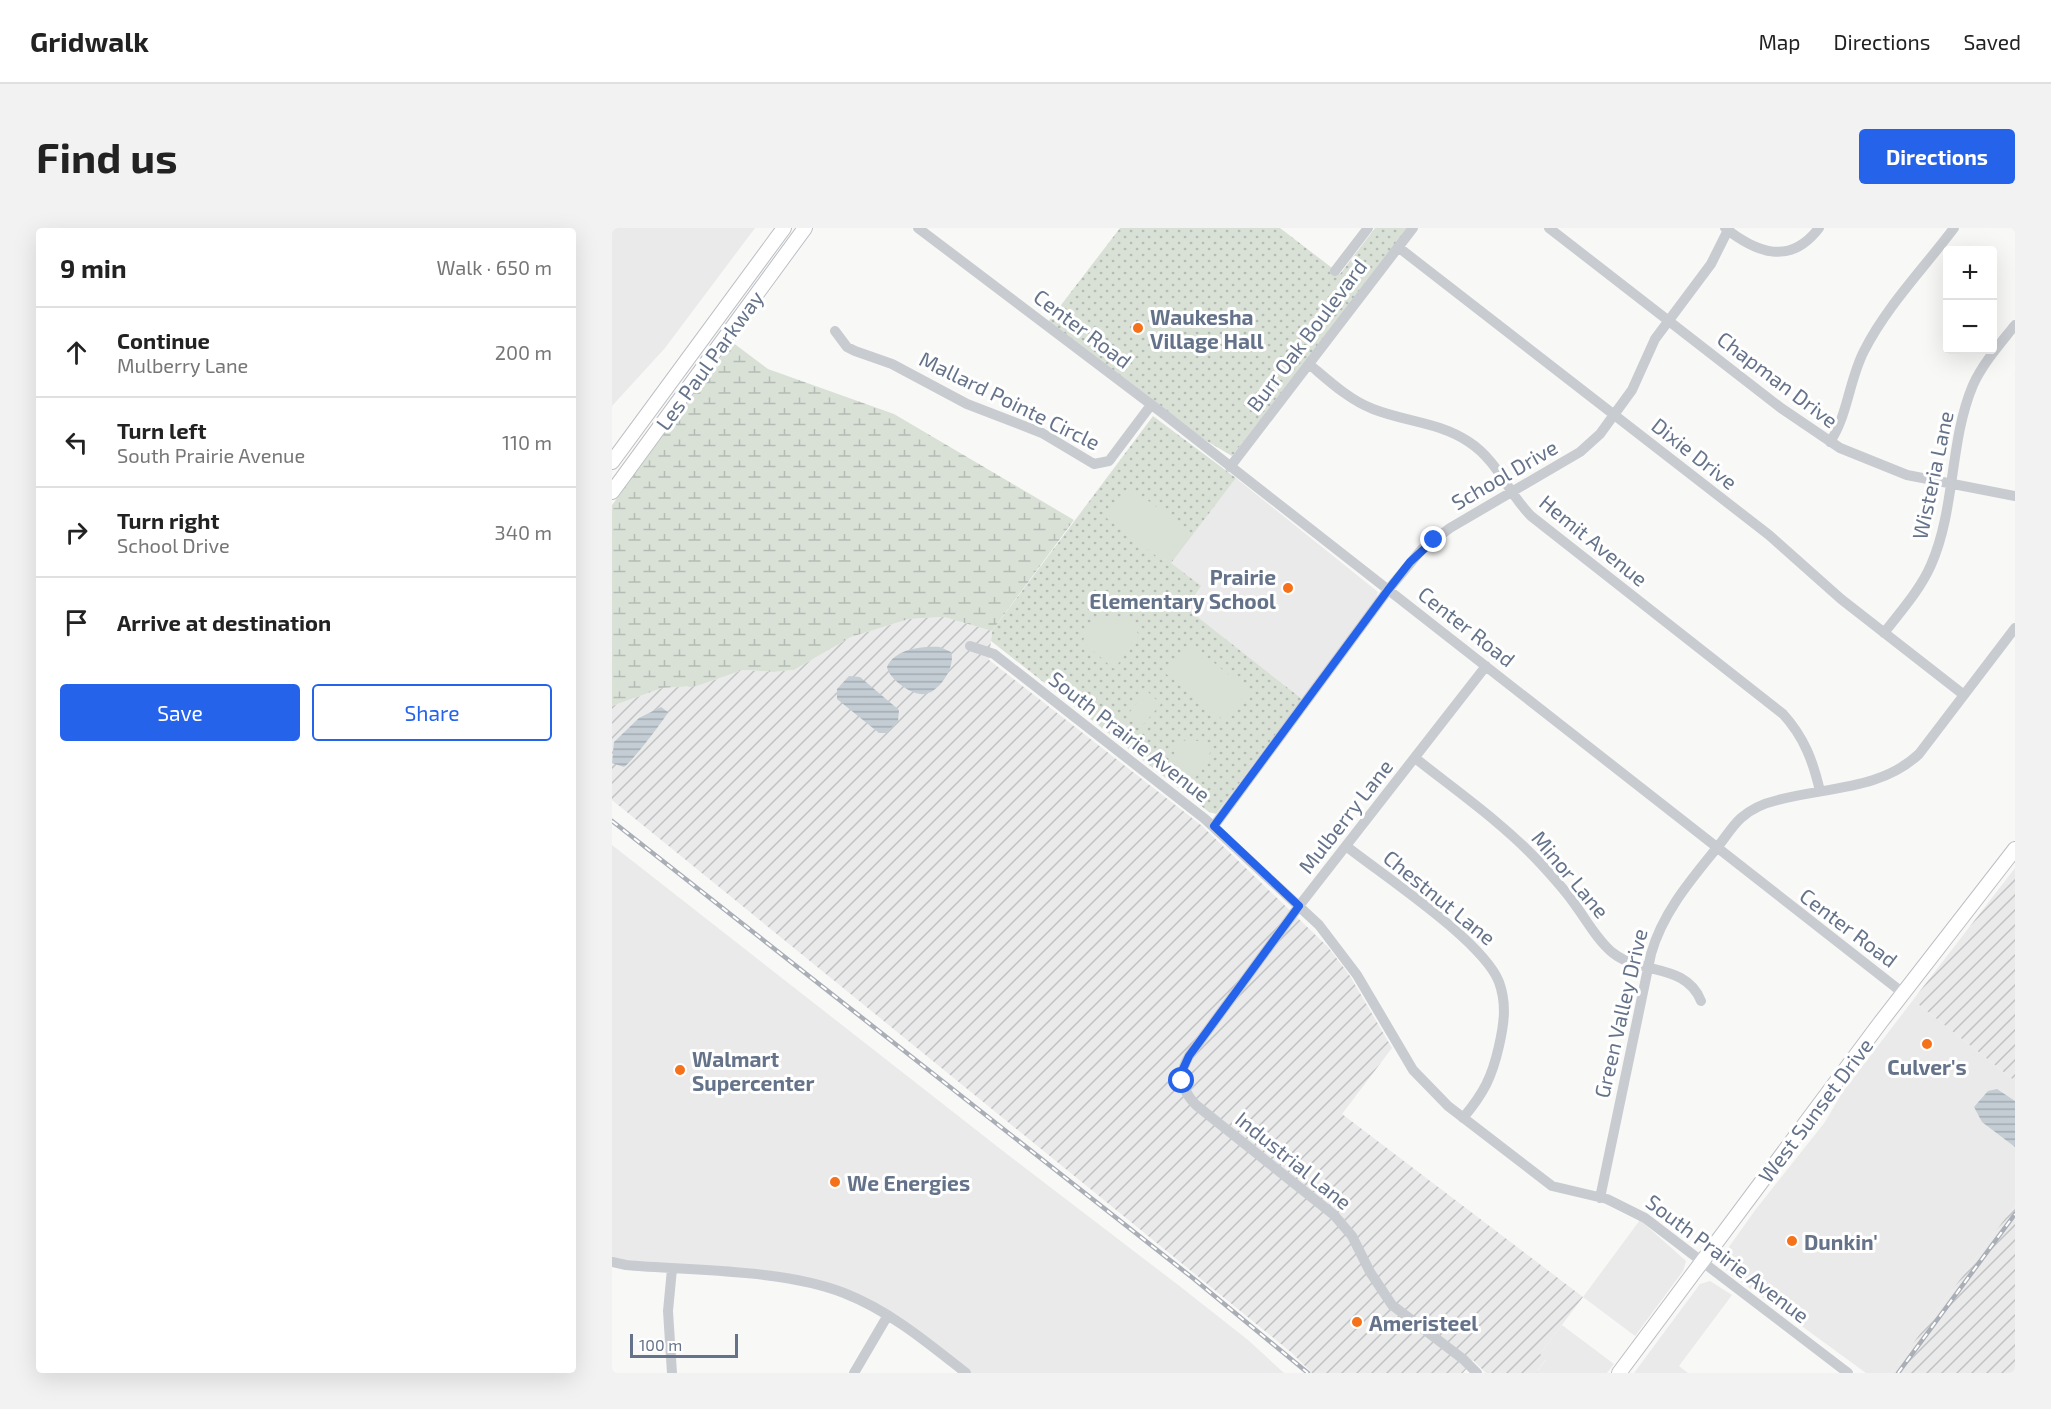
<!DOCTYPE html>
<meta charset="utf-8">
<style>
body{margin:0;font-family:"Exo 2",sans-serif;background:#f2f2f2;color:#222}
.controls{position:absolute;right:18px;top:18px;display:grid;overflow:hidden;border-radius:6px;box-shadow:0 6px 24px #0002}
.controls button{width:54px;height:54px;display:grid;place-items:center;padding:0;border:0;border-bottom:2px solid #e0e0e0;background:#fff;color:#222;font:30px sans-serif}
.scale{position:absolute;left:18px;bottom:15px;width:108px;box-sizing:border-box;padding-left:6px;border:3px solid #65738a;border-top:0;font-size:16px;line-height:21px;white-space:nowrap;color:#65738a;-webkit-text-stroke:4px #fff;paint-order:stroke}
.stop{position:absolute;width:18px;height:18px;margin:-14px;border:4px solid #2563eb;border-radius:50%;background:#fff}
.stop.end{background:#2563eb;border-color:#fff;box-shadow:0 2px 6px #0008}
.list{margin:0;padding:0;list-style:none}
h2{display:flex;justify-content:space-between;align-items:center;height:78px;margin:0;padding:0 24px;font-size:26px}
h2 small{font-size:20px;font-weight:400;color:#767676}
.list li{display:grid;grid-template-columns:39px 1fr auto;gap:18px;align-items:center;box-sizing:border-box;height:90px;padding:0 24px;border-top:2px solid #e0e0e0}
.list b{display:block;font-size:22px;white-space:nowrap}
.list p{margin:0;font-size:20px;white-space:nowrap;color:#767676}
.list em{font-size:20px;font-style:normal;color:#767676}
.actions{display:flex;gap:12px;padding:18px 24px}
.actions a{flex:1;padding:14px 0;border:2px solid #2563eb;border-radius:6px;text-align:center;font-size:21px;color:#2563eb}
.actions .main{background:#2563eb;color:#fff}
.icon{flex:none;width:33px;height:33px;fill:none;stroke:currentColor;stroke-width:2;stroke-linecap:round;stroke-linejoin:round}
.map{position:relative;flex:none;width:1403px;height:1145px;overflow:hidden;border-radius:6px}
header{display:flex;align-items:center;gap:36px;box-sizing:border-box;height:84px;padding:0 30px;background:#fff;border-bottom:2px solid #e0e0e0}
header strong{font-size:28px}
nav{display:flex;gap:33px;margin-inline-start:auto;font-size:21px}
.intro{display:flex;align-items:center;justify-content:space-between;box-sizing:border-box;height:144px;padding:0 36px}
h1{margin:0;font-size:42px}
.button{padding:15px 27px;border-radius:6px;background:#2563eb;color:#fff;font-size:21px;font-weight:700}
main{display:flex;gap:36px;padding:0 36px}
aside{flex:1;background:#fff;border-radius:6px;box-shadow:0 6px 24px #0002}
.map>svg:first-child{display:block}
.built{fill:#e9eae9}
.industrial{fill:url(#industrial-furrows)}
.grass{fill:url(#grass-dots)}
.wetland{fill:url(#wetland-marsh)}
.pitch{fill:#d9e1d7}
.water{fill:url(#water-rules)}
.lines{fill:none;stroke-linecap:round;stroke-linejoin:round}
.major-casing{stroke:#bbbec3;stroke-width:16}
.minor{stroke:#c8cbd0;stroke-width:10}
.major{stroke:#fff;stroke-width:14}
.rail-casing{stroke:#aaaeb6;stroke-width:4.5}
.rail{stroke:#fff;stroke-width:2;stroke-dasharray:7;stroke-linecap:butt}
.route{stroke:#2563eb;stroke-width:8}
.poi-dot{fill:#f5711a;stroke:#fff;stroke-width:2}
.labels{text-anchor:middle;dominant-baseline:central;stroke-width:6;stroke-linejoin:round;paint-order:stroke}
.poi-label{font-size:21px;font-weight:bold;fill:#65738a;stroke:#fff;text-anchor:start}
.street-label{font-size:21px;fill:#65738a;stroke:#fff}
</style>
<header>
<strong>Gridwalk</strong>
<nav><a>Map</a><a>Directions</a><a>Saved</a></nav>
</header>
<div class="intro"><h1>Find us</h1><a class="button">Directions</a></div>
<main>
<aside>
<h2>9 min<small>Walk · 650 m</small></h2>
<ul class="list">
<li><svg class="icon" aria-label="ahead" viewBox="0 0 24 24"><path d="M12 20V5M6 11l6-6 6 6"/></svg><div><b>Continue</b><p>Mulberry Lane</p></div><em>200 m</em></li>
<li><svg class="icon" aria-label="left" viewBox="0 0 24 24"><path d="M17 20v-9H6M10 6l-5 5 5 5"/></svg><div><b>Turn left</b><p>South Prairie Avenue</p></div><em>110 m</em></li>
<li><svg class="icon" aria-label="right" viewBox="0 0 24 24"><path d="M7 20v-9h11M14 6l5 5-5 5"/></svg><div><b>Turn right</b><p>School Drive</p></div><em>340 m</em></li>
<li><svg class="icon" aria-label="arrive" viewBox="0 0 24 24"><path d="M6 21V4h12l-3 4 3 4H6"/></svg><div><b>Arrive at destination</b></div></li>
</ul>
<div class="actions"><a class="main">Save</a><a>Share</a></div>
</aside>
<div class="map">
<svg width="1403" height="1145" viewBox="0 0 1403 1145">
<defs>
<pattern id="industrial-furrows" width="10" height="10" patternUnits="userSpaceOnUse" patternTransform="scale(1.5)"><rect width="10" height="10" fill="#e9eae9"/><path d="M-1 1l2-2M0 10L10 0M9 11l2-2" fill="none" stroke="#c0c2c3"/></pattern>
<pattern id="grass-dots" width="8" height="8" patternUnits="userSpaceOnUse" patternTransform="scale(1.5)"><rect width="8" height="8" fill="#d9e1d7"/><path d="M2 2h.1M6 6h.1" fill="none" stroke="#b4bbb4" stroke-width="1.8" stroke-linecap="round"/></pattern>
<pattern id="wetland-marsh" width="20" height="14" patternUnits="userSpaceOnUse" patternTransform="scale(1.5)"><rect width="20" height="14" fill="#d9e1d7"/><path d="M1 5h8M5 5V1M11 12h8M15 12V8" fill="none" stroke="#b4bbb4"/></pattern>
<pattern id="water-rules" width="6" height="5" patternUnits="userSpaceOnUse" patternTransform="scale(1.5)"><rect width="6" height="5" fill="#c4cdd4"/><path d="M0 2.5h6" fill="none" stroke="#a3abb2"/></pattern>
</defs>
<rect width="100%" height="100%" fill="#f8f9f6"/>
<!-- built -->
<path class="built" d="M0 0H143L53 120 0 178Z
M624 250 766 364 764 370 690 471 573 380 558 335Z
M0 617 391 923 570 1060 636 1112 672 1145H355L292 1097 212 1057 0 1033Z
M1301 772 1403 853V977L1279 1145H1254L1117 1045 1109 1035V1030L1144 981 1213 894 1230 865Z
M1028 992 1074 1033 1071 1043 1023 1108 971 1069Z
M1098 1053 1120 1067 1067 1138 1076 1145H1022L1088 1056Z
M950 1097 1002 1136 995 1145H924L934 1132 928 1126Z"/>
<!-- industrial -->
<path class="industrial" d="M332 389 380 403 377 432 589 597 716 719 738 748 780 820 730 886 971 1069 928 1126 934 1131 924 1145H874L861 1132 851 1145H700L680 1125 0 572V478L50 460 85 458 131 442 162 444 182 442 239 409 297 391Z
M1403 640V853L1301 772Z
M1403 977V1145H1279Z"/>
<!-- grass -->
<path class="grass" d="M508 0H668L728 46 763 0H796L620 228 581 205 436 94Z
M541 188 624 250 559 335 589 358 574 380 690 471 604 586 597 584 379 413 380 403Z"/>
<!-- wetland -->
<path class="wetland" d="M120 114 156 141 282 186 462 292 380 403 332 389 297 391 239 409 182 442 162 444 131 442 85 458 50 460 0 478V277Z"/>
<!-- pitch -->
<path class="pitch" d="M517 258 580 306 556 337 493 289Z
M500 387 516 392 528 408 502 441 471 414C474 398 484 389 500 387Z
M578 415 639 465 614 494 553 445Z
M535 463 549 476 530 498 516 486Z
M576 511 591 514 599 523 584 549 579 548 577 543 561 528 566 516Z"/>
<!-- water -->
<path class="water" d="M328 419 339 424C344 438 328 464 313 466 300 468 277 451 275 439 283 421 309 418 328 419Z
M237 448 248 449 287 482 286 493 274 505H267L225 471V461Z
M49 479 56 484C53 491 18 536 12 539L0 535 2 514 27 490Z
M1385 861 1403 873V919L1370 894 1362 879 1376 863Z"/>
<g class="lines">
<defs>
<path id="major" d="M0 234 172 0
M0 264 193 0
M1007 1145 1268 795 1403 621"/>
</defs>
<!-- major casing -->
<use href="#major" class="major-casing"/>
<!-- minor -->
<path class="minor" d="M306 0 553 187 1291 765
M937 0 1169 180 1228 220 1295 247 1403 268
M1113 0C1145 25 1178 38 1207 0
M786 19 1157 307 1229 371 1352 467
M723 43 756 0
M223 103 235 119 243 123 280 136 355 176 430 205 482 236 497 233 539 177
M697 136C716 152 737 172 761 181 794 194 827 194 857 214 886 233 896 265 919 288L1171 486C1192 509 1201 533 1208 563
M1218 214C1236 187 1237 152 1252 123 1274 79 1312 40 1342 0
M618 239 801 0
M1272 405C1289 383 1308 362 1319 337 1344 280 1337 214 1361 157 1371 135 1388 116 1403 97
M358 418 382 426 593 591 707 697 745 747 801 842 836 878 940 958 995 971 1033 990 1236 1145
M803 530C846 564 892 596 929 636 941 649 954 663 964 678 975 693 986 713 1001 725 1029 747 1074 735 1089 773
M602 598 776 362 810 321 838 300 968 224 988 206 1020 162 1043 111 1099 36 1117 0
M734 618C772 648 871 713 887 754 895 776 892 796 887 818 880 849 872 865 851 890
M988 970 1039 726C1050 686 1077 654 1103 622 1112 612 1119 599 1129 590 1139 581 1153 575 1166 572 1214 559 1269 562 1307 526L1403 400
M0 1034 14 1037C80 1043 171 1041 232 1065 278 1083 316 1115 354 1145
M60 1041 56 1083 60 1145
M242 1145 276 1087
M865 1145 851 1131 780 1077 758 1044 740 1008 722 987 584 877C569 862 566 846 577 828L687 678 874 438"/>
<!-- major -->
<use href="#major" class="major"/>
<defs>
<path id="rail" d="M0 593 582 1051 696 1145
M1286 1145 1403 986"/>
</defs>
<!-- rail casing -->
<use href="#rail" class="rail-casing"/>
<!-- rail -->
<use href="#rail" class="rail"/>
</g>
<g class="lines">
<!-- route -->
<path class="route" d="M570 853 571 841 577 828 687 678 602 598 776 362 798 334 822 312"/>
</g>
<!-- markers -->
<g class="poi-dot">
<circle cx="526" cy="100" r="6"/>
<circle cx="676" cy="360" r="6"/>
<circle cx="1315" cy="816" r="6"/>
<circle cx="68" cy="842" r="6"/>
<circle cx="223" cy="954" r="6"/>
<circle cx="1180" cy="1013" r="6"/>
<circle cx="745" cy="1094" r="6"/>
</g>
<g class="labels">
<!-- poi labels -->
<g class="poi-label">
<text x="538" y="88">Waukesha<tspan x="538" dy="24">Village Hall</tspan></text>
<text x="664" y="348" text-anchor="end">Prairie<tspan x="664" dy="24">Elementary School</tspan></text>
<text x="80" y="830">Walmart<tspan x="80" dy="24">Supercenter</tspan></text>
<text x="1315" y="838" text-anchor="middle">Culver's</text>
<text x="235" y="954">We Energies</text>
<text x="1192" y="1013">Dunkin'</text>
<text x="757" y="1094">Ameristeel</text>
</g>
<!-- street labels -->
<g class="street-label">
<text transform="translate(471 100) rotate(37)">Center Road</text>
<text transform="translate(694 107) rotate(-53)">Burr Oak Boulevard</text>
<text transform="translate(97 132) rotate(-54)">Les Paul Parkway</text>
<text transform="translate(1166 151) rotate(37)">Chapman Drive</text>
<text transform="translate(398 172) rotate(26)">Mallard Pointe Circle</text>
<text transform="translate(1083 225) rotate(38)">Dixie Drive</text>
<text transform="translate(892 246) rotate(-30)">School Drive</text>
<text transform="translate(1320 247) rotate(-78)">Wisteria Lane</text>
<text transform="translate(982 312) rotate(39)">Hemit Avenue</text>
<text transform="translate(855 398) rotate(38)">Center Road</text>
<text transform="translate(518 508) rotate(38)">South Prairie Avenue</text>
<text transform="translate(733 588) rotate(-52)">Mulberry Lane</text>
<text transform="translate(959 646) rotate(50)">Minor Lane</text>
<text transform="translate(828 669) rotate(39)">Chestnut Lane</text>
<text transform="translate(1237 699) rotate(37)">Center Road</text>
<text transform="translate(1008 785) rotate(-77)">Green Valley Drive</text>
<text transform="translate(1203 882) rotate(-53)">West Sunset Drive</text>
<text transform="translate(682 932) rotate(39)">Industrial Lane</text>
<text transform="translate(1116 1030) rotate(37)">South Prairie Avenue</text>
</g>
</g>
</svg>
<div class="controls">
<button>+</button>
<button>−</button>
</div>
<div class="scale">100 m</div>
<div class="stop" style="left:570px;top:853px"></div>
<div class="stop end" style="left:822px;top:312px"></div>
</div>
</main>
